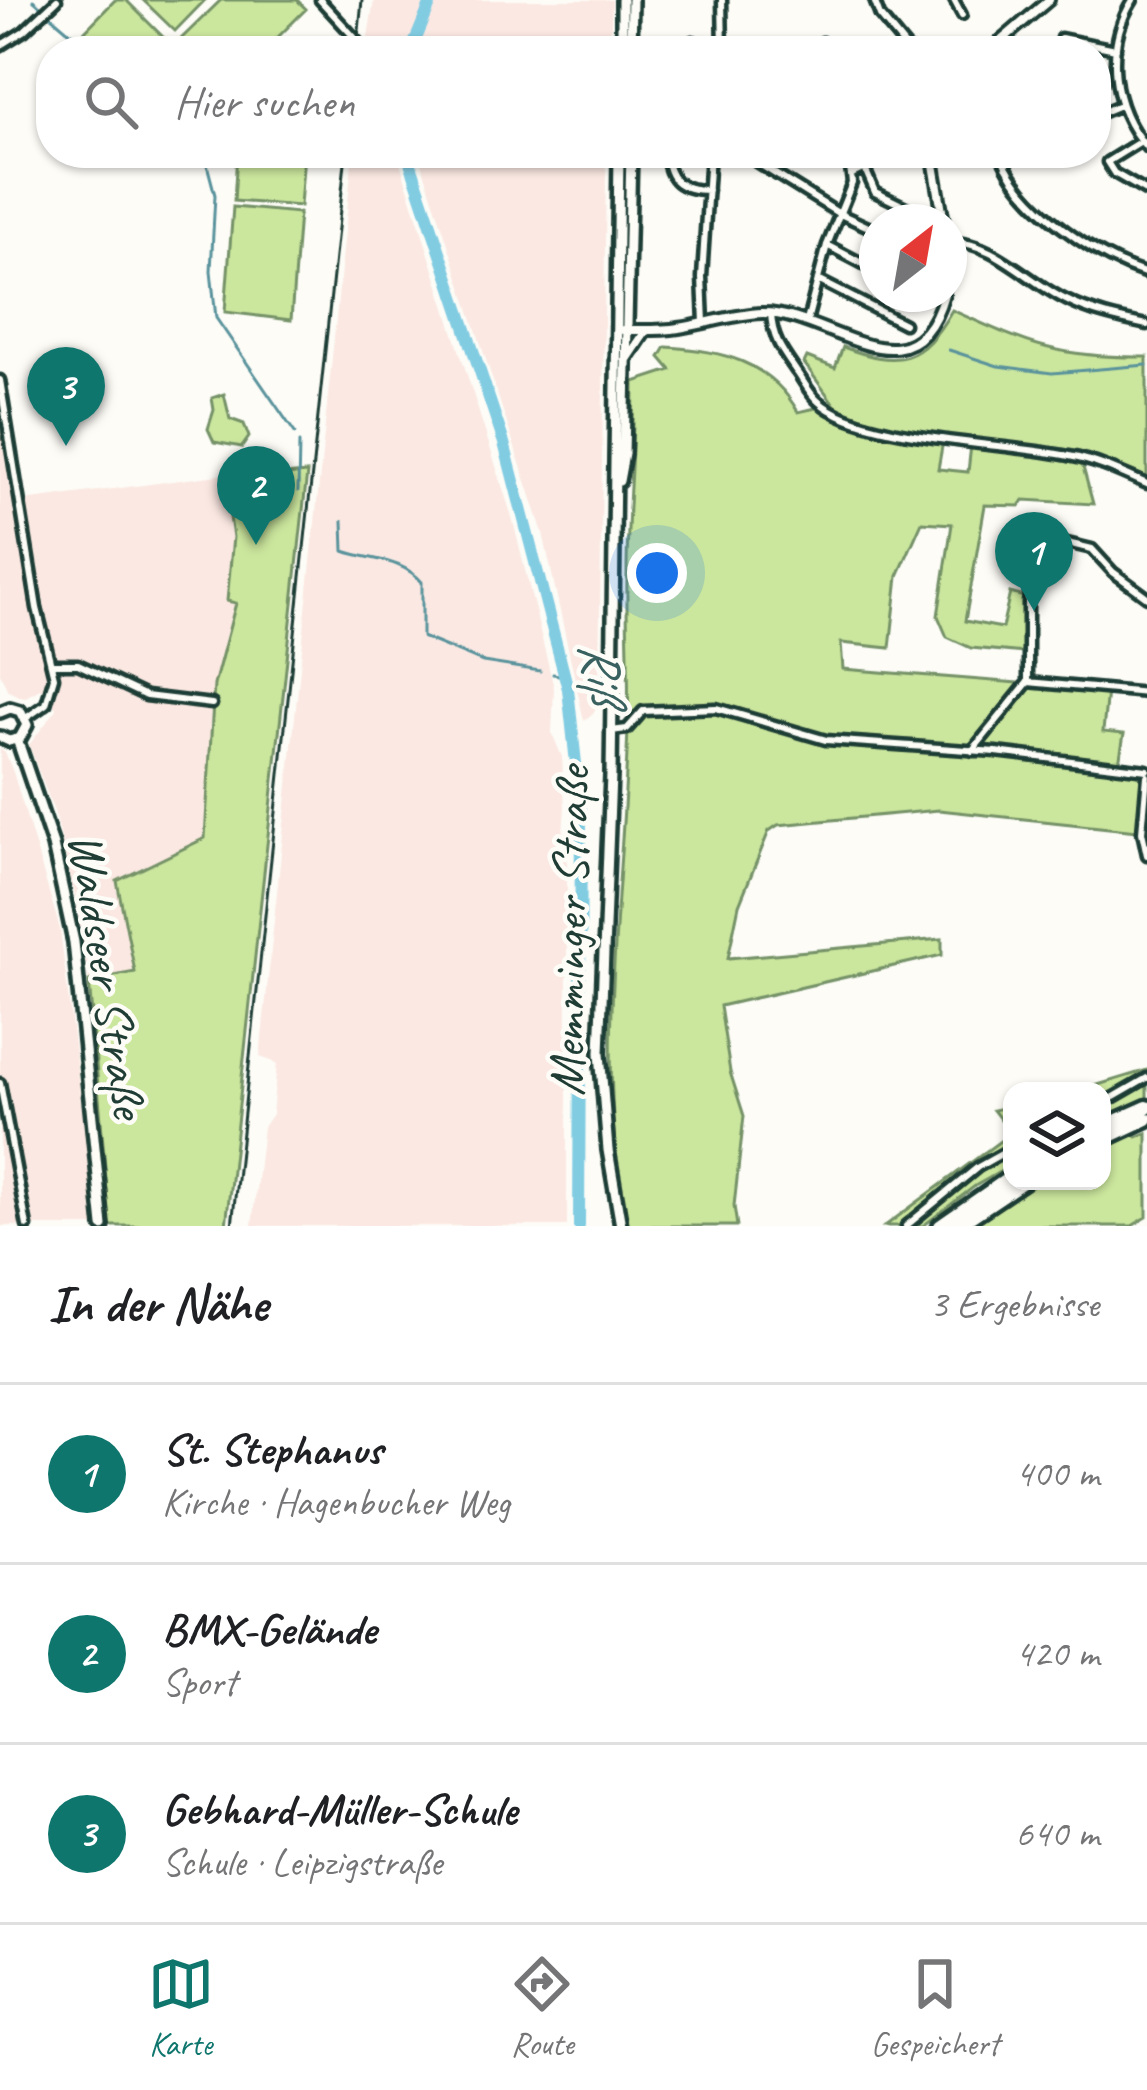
<!DOCTYPE html>
<html lang="de">
<meta charset="utf-8">
<style>
body{margin:0;font-family:Caveat,sans-serif;background:#f6f6f6;color:#202124}
.controls{position:absolute;right:36px;bottom:36px;display:grid;overflow:hidden;border-radius:24px;box-shadow:0 3px 9px #0004}
.controls button{width:108px;height:108px;display:grid;place-items:center;padding:0;border:0;border-bottom:3px solid #e0e0e0;background:#fff;color:#202124;font:60px sans-serif}
.compass{position:absolute;left:859px;top:204px;width:108px;height:108px;border-radius:50%;background:#fff;box-shadow:0 3px 9px #0004;rotate:31deg}
.you{position:absolute;left:657px;top:573px;width:42px;height:42px;margin:-30px;border:9px solid #fff;border-radius:50%;background:#1a73e8;box-shadow:0 0 0 18px #1a73e833}
.badge{display:grid;place-items:center;width:78px;height:78px;border-radius:50%;background:#0f766e;color:#fff;font-size:39px;font-weight:700}
.pin{position:absolute;translate:-50% -99px;filter:drop-shadow(0 3px 6px #0008)}
.pin::after{content:'';position:absolute;top:63px;width:42px;height:36px;background:inherit;clip-path:polygon(0 0,100% 0,50% 100%)}
.list{margin:0;padding:0;list-style:none}
h2{display:flex;justify-content:space-between;align-items:center;height:156px;margin:0;padding:0 48px;font-size:51px}
h2 small{font-size:39px;font-weight:400;color:#757577}
.list li{display:grid;grid-template-columns:78px 1fr auto;gap:36px;align-items:center;box-sizing:border-box;height:180px;padding:0 48px;border-top:3px solid #e0e0e0}
.list b{display:block;font-size:45px;white-space:nowrap}
.list p{margin:0;font-size:39px;white-space:nowrap;color:#757577}
.list em{font-size:39px;font-style:normal;color:#757577}
.icon{flex:none;width:66px;height:66px;fill:none;stroke:currentColor;stroke-width:2;stroke-linecap:round;stroke-linejoin:round}
.map{position:relative;flex:none;width:1147px;height:1226px;overflow:hidden}
.search{position:absolute;background:#fff;box-shadow:0 3px 9px #0004;left:36px;right:36px;top:36px;height:132px;display:flex;align-items:center;gap:30px;box-sizing:border-box;padding:0 42px;border-radius:48px;color:#757577;font-size:45px}
.sheet{height:696px;background:#fff}
nav{display:flex;justify-content:space-around;align-items:center;box-sizing:border-box;height:168px;border-top:3px solid #e0e0e0;background:#fff;font-size:33px;color:#757577}
nav a{display:grid;justify-items:center;gap:6px}
nav .on{color:#0f766e}
.map>svg:first-child{display:block}
.built{fill:#fbe8e2}
.green{fill:#cbe69d;stroke:#759268;stroke-width:3;fill-rule:evenodd}
.lines{fill:none;stroke-linecap:round;stroke-linejoin:round}
.stream{stroke:#5a939c;stroke-width:3}
.river{stroke:#82cce2;stroke-width:12}
.street-casing{stroke:#1f3d34;stroke-width:15}
.secondary-casing{stroke:#1f3d34;stroke-width:16}
.primary-casing{stroke:#1f3d34;stroke-width:18}
.highway-casing{stroke:#1f3d34;stroke-width:21}
.street{stroke:#fdfcf7;stroke-width:6}
.secondary{stroke:#fdfcf7;stroke-width:8}
.primary{stroke:#fdfcf7;stroke-width:9}
.highway{stroke:#fdfcf7;stroke-width:12}
.rail{stroke:#1f3d34;stroke-width:3}
.labels{text-anchor:middle;dominant-baseline:central;stroke-width:9;stroke-linejoin:round;paint-order:stroke}
.street-label{font-size:51px;fill:#1f3d34;stroke:#fdfcf7}
.water-label{font-size:54px;font-style:italic;fill:#386160;stroke:#fdfcf7}
</style>
<div class="map">
<svg width="1147" height="1226" viewBox="0 0 1147 1226">
<rect width="100%" height="100%" fill="#fdfcf7"/>
<filter id="ink" filterUnits="userSpaceOnUse"><feTurbulence type="fractalNoise" baseFrequency=".00833" numOctaves="2"/><feDisplacementMap in="SourceGraphic" scale="24" xChannelSelector="R" yChannelSelector="G"/><feConvolveMatrix kernelMatrix="1 2 1 2 8 2 1 2 1" color-interpolation-filters="sRGB"/></filter>
<g filter="url(#ink)">
<!-- built -->
<path class="built" d="M374 0H612L610 51H373L367 43Z
M353 153H397L512 517 554 688 552 733 562 757 565 807 562 849 567 853V1226H252L263 1127 272 1114 277 1063 260 1057Z
M418 153H597L606 169 599 685 595 711 584 721 543 533Z
M0 414 16 502 225 474 274 476 273 534 214 685 205 838 135 973 89 981 76 900 56 817 29 745 57 709 40 689 24 698 8 691 0 673Z
M0 749 5 752 13 772 60 929 96 1226H0Z"/>
<!-- green -->
<path class="green" d="M115 0H126L177 51H104L83 33Z
M143 0H205L175 31Z
M221 0H297L306 9 264 51H195L182 38Z
M237 153H304L300 206 234 201Z
M233 207 299 213 291 320 225 312Z
M952 310C1032 346 1058 358 1147 357V481L1080 456 1093 504 1024 500 1020 506 985 505 965 621 1002 628 1010 593 1024 597 1025 653 971 648 947 637 938 616 952 524 922 522 898 576 890 648 841 643 843 669 1107 690 1103 732 1124 734 1118 769 1147 773V832L939 810 778 825 769 831 739 905 728 958 942 939V955L720 1006 730 1072 744 1116 734 1206 737 1226H626C594 1059 623 895 628 727 630 676 626 624 627 573 627 509 634 446 634 382L671 370 660 357 666 347C720 350 770 361 798 412L834 404 804 363 807 357 835 368 843 347C899 368 921 363 952 310ZM943 441 971 445 968 472 938 469Z
M224 394 230 419 244 424 249 437 242 447 214 442 208 429 214 410 212 398Z
M307 473 226 1226H110L89 981 135 972 117 881 205 838 214 685 236 603 227 601 233 537 225 484 273 482 274 476Z
M1147 1070V1075L1130 1087 1133 1091 1147 1082V1099L1102 1118V1091H1078Z
M1012 1106V1165L975 1186 923 1226H885L1011 1133 993 1110Z
M1134 1132 1137 1137 1147 1133V1217L1132 1226H971L1039 1181H1102V1147Z"/>
<g class="lines">
<!-- stream -->
<path class="stream" d="M33 0 40 6
M51 16 92 51
M204 153 215 195 211 271 216 318 295 433
M949 350 998 366 1052 373 1147 365
M298 491 299 443
M343 521 344 551C372 561 401 558 422 582V637L483 662 540 671
M553 674 565 676"/>
<!-- river -->
<path class="river" d="M411 51 432 0
M407 153 504 443 568 689 581 810 579 1226"/>
<defs>
<path id="street" d="M320 0 367 51
M722 0 723 51
M874 0 880 16 909 51
M954 0 962 15
M1133 0C1104 46 1111 107 1147 148
M1061 38 1116 49
M822 42 824 51
M0 46 24 31 57 0
M681 51 693 41 718 51
M1096 115 1120 105
M1141 141 1107 162 1114 173 1147 192
M666 153C668 181 680 190 708 190
M1000 153C1020 207 1095 257 1147 274
M756 162 838 213 877 231
M865 169 875 192 920 214
M852 174 869 166 877 153
M949 242C993 240 1028 282 1066 300 1091 313 1119 319 1147 325
M827 245 877 271
M818 280 904 324
M771 313C772 338 782 351 796 371 803 380 809 393 818 401 860 441 1009 443 1069 456 1097 461 1122 473 1147 484
M807 321 827 245 852 183 850 168 837 153
M704 323 702 277 710 153
M0 380 37 608 54 677 46 704 26 718
M1147 597 1113 572 1092 549 1042 537 1036 540 1028 603V682L1147 693
M51 664H78L146 696 212 704
M611 731 627 729 643 711 716 708 826 740 996 752 1147 770
M972 751 1028 682
M1147 776 1142 832 1147 855
M0 1083 27 1226
M1102 1104 1147 1078
M906 1226 978 1167 1012 1148"/>
<path id="secondary" d="M989 51 1049 0
M932 153 944 222
M949 248V271
M623 330C642 330 660 331 679 328 707 324 734 314 762 313 829 312 913 404 944 294
M628 358 646 331"/>
<path id="primary" d="M622 51V0
M631 51 632 0
M619 153 611 775 600 1053 608 1150 621 1226
M619 481 624 454 631 153
M0 712 10 708 20 711 27 725 20 738 9 741 0 737
M17 739 53 845 74 942 103 1226"/>
<path id="highway" d="M1102 1127 1147 1107
M1102 1140 1147 1119
M940 1226 1012 1176
M957 1226 1024 1181"/>
</defs>
<!-- street casing -->
<use href="#street" class="street-casing"/>
<!-- secondary casing -->
<use href="#secondary" class="secondary-casing"/>
<!-- primary casing -->
<use href="#primary" class="primary-casing"/>
<!-- highway casing -->
<use href="#highway" class="highway-casing"/>
<!-- street -->
<use href="#street" class="street"/>
<!-- secondary -->
<use href="#secondary" class="secondary"/>
<!-- primary -->
<use href="#primary" class="primary"/>
<!-- highway -->
<use href="#highway" class="highway"/>
<!-- rail -->
<path class="rail" d="M357 51 362 0
M232 1226 346 153"/>
</g>
</g>
<g class="labels">
<!-- street labels -->
<g class="street-label">
<text transform="translate(569 931) rotate(-89)">Memminger Straße</text>
<text transform="translate(108 975) rotate(81)">Waldseer Straße</text>
</g>
<!-- water labels -->
<g class="water-label">
<text transform="translate(603 671) rotate(79)">Riß</text>
</g>
</g>
</svg>
<div class="controls">
<button><svg class="icon" aria-label="layers" viewBox="0 0 24 24"><path d="M12 4l9 5-9 5-9-5zM3 14l9 5 9-5"/></svg></button>
</div>
<svg class="compass" viewBox="-18 -18 36 36"><path d="M0-13l5 13h-10z" fill="#e53935"/><path d="M0 13l5-13h-10z" fill="#757577"/></svg>
<div class="you"></div>
<div class="pin badge" style="left:1034px;top:611px">1</div>
<div class="pin badge" style="left:256px;top:545px">2</div>
<div class="pin badge" style="left:66px;top:446px">3</div>
<div class="search"><svg class="icon" aria-label="search" viewBox="0 0 24 24"><circle cx="10" cy="10" r="6"/><path d="M15 15l6 6"/></svg>Hier suchen</div>
</div>
<section class="sheet">
<h2>In der Nähe<small>3 Ergebnisse</small></h2>
<ul class="list">
<li><span class="badge">1</span><div><b>St. Stephanus</b><p>Kirche · Hagenbucher Weg</p></div><em>400 m</em></li>
<li><span class="badge">2</span><div><b>BMX-Gelände</b><p>Sport</p></div><em>420 m</em></li>
<li><span class="badge">3</span><div><b>Gebhard-Müller-Schule</b><p>Schule · Leipzigstraße</p></div><em>640 m</em></li>
</ul>
</section>
<nav>
<a class="on"><svg class="icon" aria-label="map" viewBox="0 0 24 24"><path d="M3 6l6-2 6 2 6-2v14l-6 2-6-2-6 2zM9 4v14M15 6v14"/></svg>Karte</a>
<a><svg class="icon" aria-label="directions" viewBox="0 0 24 24"><path d="M12 3l9 9-9 9-9-9zM9 14v-3h6M13 9l2 2-2 2"/></svg>Route</a>
<a><svg class="icon" aria-label="saved" viewBox="0 0 24 24"><path d="M7 4h10v16l-5-4-5 4z"/></svg>Gespeichert</a>
</nav>
